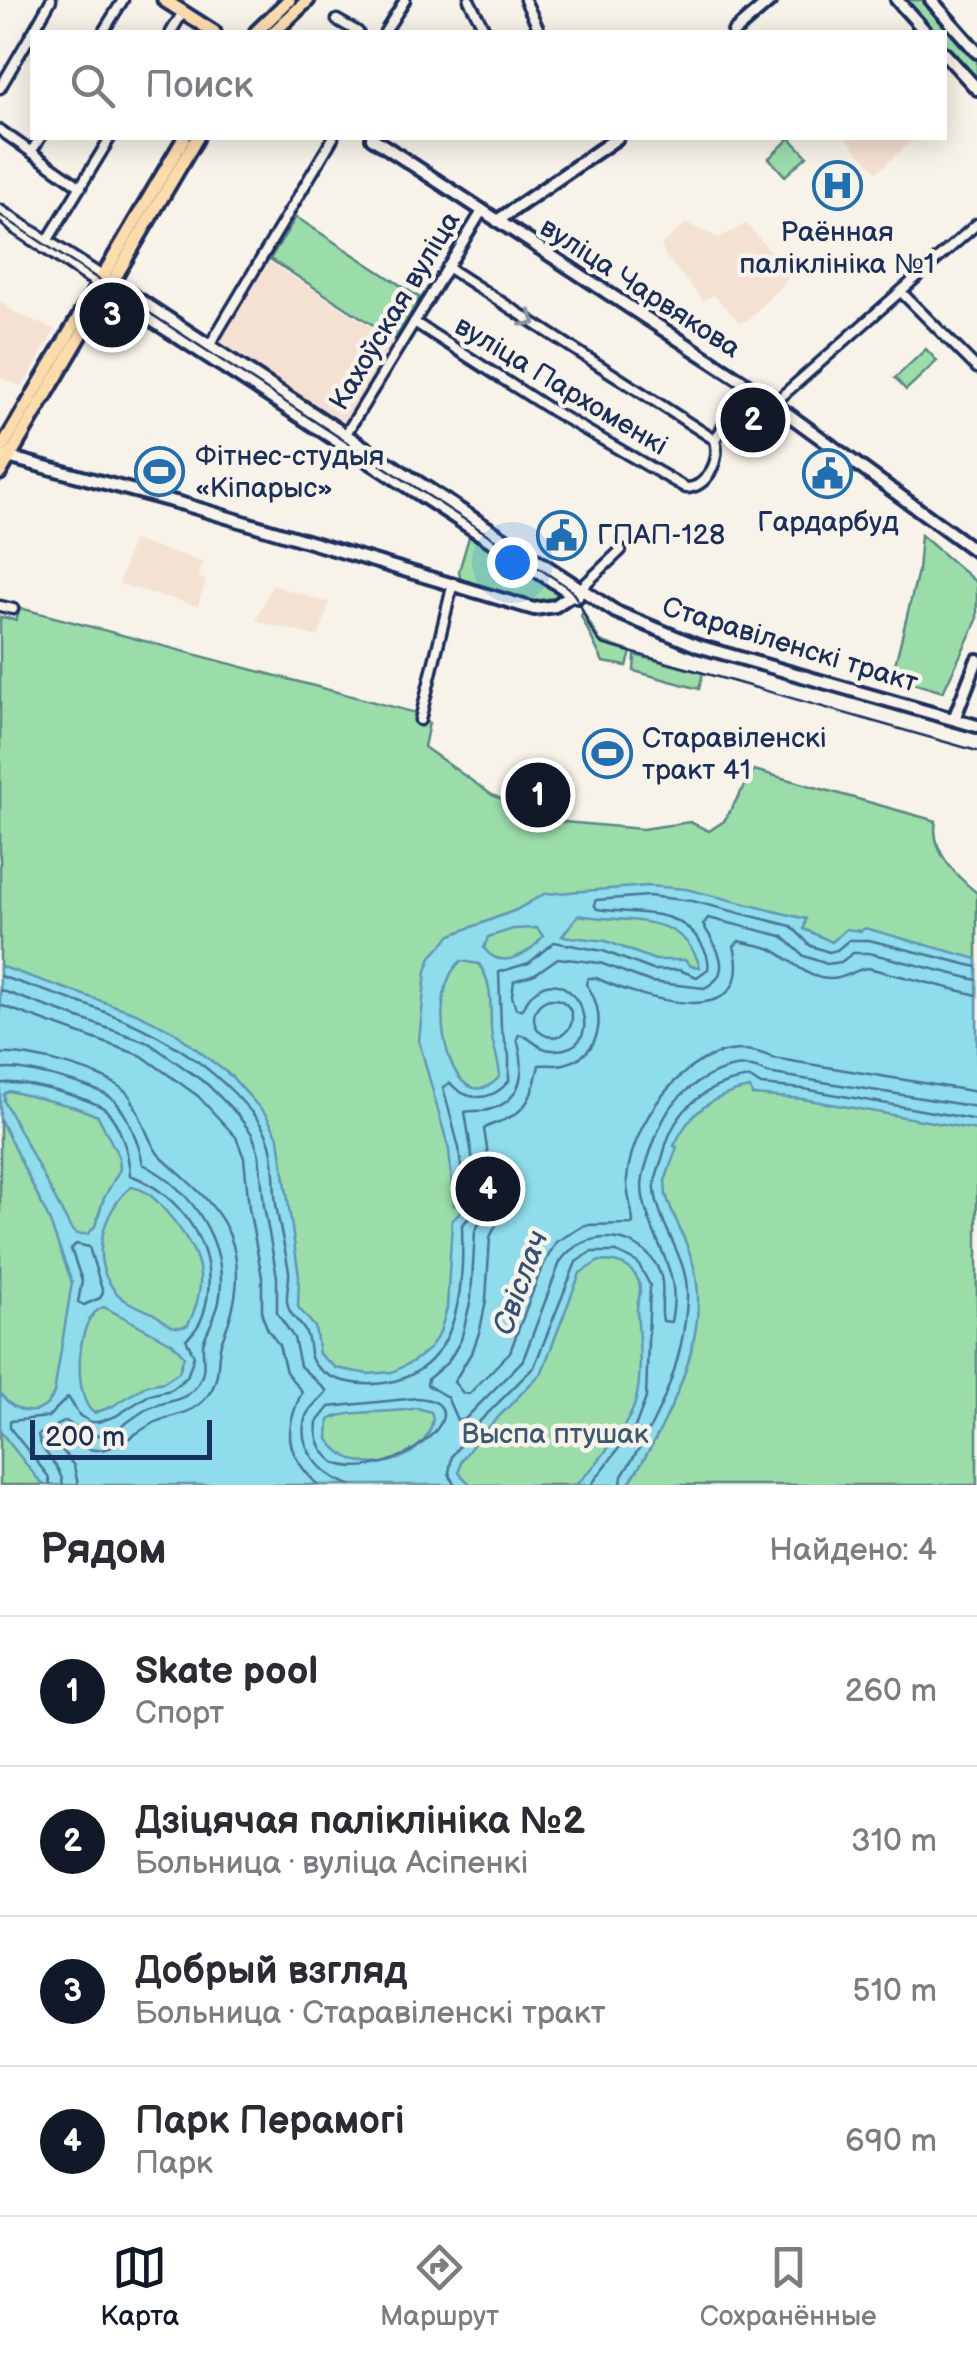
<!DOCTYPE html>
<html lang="ru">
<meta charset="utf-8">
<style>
body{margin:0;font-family:"Balsamiq Sans",sans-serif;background:#f7f7f7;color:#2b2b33}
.scale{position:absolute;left:30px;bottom:25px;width:182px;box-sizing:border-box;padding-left:10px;border:5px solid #1b2f5e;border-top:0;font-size:28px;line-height:35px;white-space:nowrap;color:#1b2f5e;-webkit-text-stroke:8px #f7f3e8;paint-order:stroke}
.you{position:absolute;left:512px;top:562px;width:35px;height:35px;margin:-25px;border:8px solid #fff;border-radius:50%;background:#1a73e8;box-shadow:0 0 0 15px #1a73e833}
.badge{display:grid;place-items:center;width:65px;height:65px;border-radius:50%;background:#111827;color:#fff;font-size:32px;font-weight:700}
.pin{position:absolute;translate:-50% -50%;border:5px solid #fff;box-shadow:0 2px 10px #0006}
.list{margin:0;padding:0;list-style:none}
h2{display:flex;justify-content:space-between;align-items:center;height:130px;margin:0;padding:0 40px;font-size:42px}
h2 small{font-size:32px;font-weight:400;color:#7c7c81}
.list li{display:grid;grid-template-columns:65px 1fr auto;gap:30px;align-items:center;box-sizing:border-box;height:150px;padding:0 40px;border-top:2px solid #e1e1e2}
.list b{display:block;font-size:38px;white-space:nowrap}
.list p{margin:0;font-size:32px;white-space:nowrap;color:#7c7c81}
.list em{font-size:32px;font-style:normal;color:#7c7c81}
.icon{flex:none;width:55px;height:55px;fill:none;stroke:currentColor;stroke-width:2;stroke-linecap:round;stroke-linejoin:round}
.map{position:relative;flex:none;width:977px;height:1485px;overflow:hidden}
.search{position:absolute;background:#fff;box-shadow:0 5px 25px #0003;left:30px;right:30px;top:30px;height:110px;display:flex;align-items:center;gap:25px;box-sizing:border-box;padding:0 35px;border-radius:0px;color:#7c7c81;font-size:38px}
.sheet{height:730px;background:#fff}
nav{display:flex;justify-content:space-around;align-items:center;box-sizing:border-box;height:140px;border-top:2px solid #e1e1e2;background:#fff;font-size:28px;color:#7c7c81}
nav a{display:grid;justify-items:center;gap:5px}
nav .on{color:#111827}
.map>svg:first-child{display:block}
.built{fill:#f4e1d2}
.green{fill:#9adda9;stroke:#5a8684;stroke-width:2.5}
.water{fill:#8edcec;stroke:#6097b3;stroke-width:2.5;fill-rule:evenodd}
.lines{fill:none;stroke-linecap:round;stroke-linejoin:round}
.shore{stroke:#497497;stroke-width:2.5}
.street-casing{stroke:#1b2f5e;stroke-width:15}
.secondary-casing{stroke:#1b2f5e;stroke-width:18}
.primary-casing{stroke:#1b2f5e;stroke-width:19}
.street{stroke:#f7f3e8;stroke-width:8}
.secondary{stroke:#f7f3e8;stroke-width:10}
.primary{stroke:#fddcac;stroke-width:11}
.tram{stroke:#1b2f5e;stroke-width:2.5}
.oneway{stroke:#8991a3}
.labels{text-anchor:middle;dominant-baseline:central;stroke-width:9;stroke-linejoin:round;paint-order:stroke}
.poi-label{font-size:28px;fill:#1b2f5e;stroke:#f7f3e8;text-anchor:start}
.street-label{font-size:28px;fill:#1b2f5e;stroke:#f7f3e8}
.park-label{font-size:28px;fill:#3b5a71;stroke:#f7f3e8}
.water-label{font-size:30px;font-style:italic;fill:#32527a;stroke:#f7f3e8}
</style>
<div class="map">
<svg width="977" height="1485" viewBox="0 0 977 1485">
<rect width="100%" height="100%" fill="#f7f3e8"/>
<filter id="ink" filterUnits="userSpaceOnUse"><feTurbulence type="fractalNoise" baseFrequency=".01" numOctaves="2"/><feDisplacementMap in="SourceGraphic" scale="20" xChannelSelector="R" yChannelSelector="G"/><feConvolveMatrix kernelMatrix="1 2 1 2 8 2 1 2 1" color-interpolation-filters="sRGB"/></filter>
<g filter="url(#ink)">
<!-- built -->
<path class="built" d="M846 138H915L877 172Z
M686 223 719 238 746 224 780 261 788 279 745 322H739L714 295 703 300 666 257 661 245Z
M266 260 394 341 342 426 218 346V339Z
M0 301 14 312 55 330 23 386 0 378Z
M132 540 203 562 198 577 206 580 198 606 119 584Z
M272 585 329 603 319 637 256 621Z"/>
<!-- green -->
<path class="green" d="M904 0H926L977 58V82L945 46 944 32H932Z
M790 138 807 156 785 176 769 158Z
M296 217 420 298 395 339 270 259Z
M926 349 937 361 906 390 895 378Z
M921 535 977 583V620L943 692 892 677 918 571Z
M469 537 557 588 563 594 554 601 540 604 460 579 459 571Z
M20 608 416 713 420 720 429 723 424 747 492 795 553 821 642 829 690 822 709 831 724 821 754 770 936 821C930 850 955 875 977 893V1485H0V617L16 620Z
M583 612 600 641 631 652 627 666 603 662 581 616Z
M635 655 703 673 699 689 634 671Z"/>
<!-- water -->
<path class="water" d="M648 886 686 889 806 919 804 929 832 942 846 929 861 931 865 928 977 959V1130L803 1099 752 1095 750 1088C714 1094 689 1112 674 1146L677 1147 665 1181 666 1195C674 1219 688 1242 694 1267 712 1338 665 1428 628 1485H575C590 1474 625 1428 632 1411 644 1385 639 1338 637 1310 637 1300 643 1290 638 1280 630 1263 615 1261 599 1261L580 1273 542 1372 478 1438 461 1461 459 1473 471 1485H44L37 1478 0 1431V1392C13 1415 44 1420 54 1393L72 1282 48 1217 0 1119V966L136 1013 173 1031 231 1076 266 1115 279 1139 299 1276 298 1307 315 1327 319 1354 336 1368 368 1374 392 1372 414 1361 430 1348 440 1332 447 1308 452 1221 464 1208 454 1205 449 1150 419 1041 426 971 431 957 451 935 516 910 544 894ZM578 915C626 924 683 910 700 967L691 966 685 960H655L606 941 562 936ZM537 928 543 936C529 955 500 971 484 948L488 937 513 929ZM461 961 479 964C493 984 490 1004 491 1027 491 1043 499 1059 500 1076 453 1130 420 996 461 961ZM9 1091 75 1107 98 1116 119 1157 120 1169 104 1198 95 1226 88 1234H76L71 1229 4 1101V1094ZM131 1187C148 1189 158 1202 169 1215 200 1252 211 1278 188 1325 173 1332 167 1322 154 1314 141 1307 124 1303 115 1291 89 1260 102 1211 131 1187ZM104 1307 172 1343 184 1356 179 1372 164 1382 147 1385 111 1407 94 1413C73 1400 74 1315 104 1307ZM417 1408 431 1412 433 1418C428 1463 357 1483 328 1439L329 1420C346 1409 393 1414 417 1408Z"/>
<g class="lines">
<!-- shore -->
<path class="shore" d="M0 976C88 1006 168 1025 235 1094 247 1107 260 1120 267 1136 276 1157 273 1181 276 1204 279 1226 285 1248 289 1271 290 1281 286 1291 287 1301 288 1317 301 1321 306 1333 312 1346 306 1357 318 1368 332 1381 356 1385 375 1384 460 1378 464 1291 462 1225L472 1215 474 1208 464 1194 459 1148 443 1087 450 1083C468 1103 492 1101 509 1081V1055L501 1028 499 972 529 963 554 942 603 951 653 970H679L697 977 708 969C710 958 705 950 699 940 676 906 633 915 597 909L594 904 596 900 648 896 692 901 791 926 811 946 829 952 837 950 849 940H869L977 967
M977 980 869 953H853L841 962 827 964 804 956 782 936 708 918 703 925C717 946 735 974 704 988L651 982 600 963 558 958 535 974 514 981 512 996 516 1009H522C561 935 622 1051 553 1050 538 1050 531 1037 519 1034L517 1039C526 1069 524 1101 488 1110 479 1112 472 1110 465 1112L477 1187 485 1200 486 1212 475 1231 471 1299 461 1340 448 1362 428 1379 427 1385 447 1397 457 1420H464L523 1360 560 1262C584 1226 644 1231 660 1273 666 1289 659 1304 663 1321L671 1322C683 1269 652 1245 643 1197 640 1181 645 1168 650 1153 662 1117 673 1094 709 1076 727 1067 749 1061 767 1073L977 1107
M0 990 149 1043 207 1084 237 1114 252 1134 259 1154 264 1206 277 1277V1313L294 1338 300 1366 327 1391C321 1399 311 1405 306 1416 295 1447 323 1477 351 1485
M977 995 868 968C854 969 845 980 829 979 804 978 792 959 771 949 762 945 749 944 739 941L734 946C757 1036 637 997 596 978H588L586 984C607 1012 603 1055 564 1064 556 1066 547 1064 539 1065 534 1087 531 1109 506 1119 498 1123 491 1124 484 1129L492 1181 500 1199 501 1215 490 1237 486 1300 480 1330 473 1350 454 1382 463 1393 469 1394 510 1352 540 1272 556 1242 585 1225 633 1224C633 1209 626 1195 627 1179 632 1115 702 1022 773 1058L977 1092
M534 1018a19 19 0 1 1 38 0a19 19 0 1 1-38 0Z
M0 1005 142 1056 198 1096 236 1137 244 1158 249 1208 262 1277V1315L268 1330 279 1345 286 1372 302 1392C283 1432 285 1453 318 1485
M0 1054C26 1051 113 1073 129 1095 139 1109 150 1147 160 1156 184 1179 217 1202 230 1236 243 1270 236 1307 222 1340 216 1356 221 1375 211 1391 194 1418 173 1412 152 1424 133 1434 120 1448 98 1450 84 1451 74 1442 62 1441L60 1447 74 1466 78 1485
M0 1070C20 1065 98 1086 114 1100 128 1114 139 1145 143 1164 193 1190 230 1245 219 1302 217 1314 204 1337 203 1344 202 1358 207 1368 199 1382 188 1403 165 1400 147 1409 129 1419 114 1437 92 1435 82 1434 73 1426 66 1421L38 1435C41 1454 61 1464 63 1485
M0 1084C14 1078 93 1098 106 1110 121 1125 129 1155 130 1175 179 1193 217 1246 207 1299 204 1316 199 1329 186 1339L194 1356 187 1377 171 1390 149 1395 116 1416 98 1422H91L80 1416 68 1397 48 1417 10 1421V1428L48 1476 50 1485
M76 1244 89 1247 103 1293 100 1298 84 1305 78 1302 82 1281 71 1249Z
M417 1398C489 1403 395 1485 335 1463 322 1453 315 1439 317 1422L329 1407Z
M454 1485 449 1473 452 1456 470 1431 534 1367 576 1262 591 1252H617L638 1263 650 1285 646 1398 635 1427 591 1485
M621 1485 622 1476C657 1422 684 1365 687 1298 689 1260 663 1233 656 1197 652 1179 660 1168 664 1152 674 1110 706 1083 750 1078L761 1085 804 1089 977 1120"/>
<defs>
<path id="street" d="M469 0 486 32
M525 0 540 32
M337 20 358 32
M33 32 51 0
M103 32 123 0
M171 32 183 12
M385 32 405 0
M0 88 32 33
M0 130 81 187
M31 152 40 138
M0 210 101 275
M0 215 14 228 96 283
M43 248 110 138
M447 267 715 440
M901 292 977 368
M414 322 551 410 686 488C707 488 721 460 715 440
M208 348 333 138
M773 404 977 224
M344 437 482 211
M715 440 748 385
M580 589 621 550
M0 606 13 609
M420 720 453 583"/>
<path id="secondary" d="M897 0 926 32
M931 0 977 52
M734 32 771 0
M944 53 977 89
M372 138 748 385 977 552
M497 221 617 138
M106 278 616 612 698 646 977 726
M101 287 577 597
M4 456 183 504 534 609 555 606 580 589
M954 719 977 660"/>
<path id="primary" d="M164 0 214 32
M256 32 289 0
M274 32 308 0
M0 451 184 138
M0 473 197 138"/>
</defs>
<!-- street casing -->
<use href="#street" class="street-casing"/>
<!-- secondary casing -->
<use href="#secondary" class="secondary-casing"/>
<!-- primary casing -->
<use href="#primary" class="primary-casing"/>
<!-- street -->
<use href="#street" class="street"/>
<!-- secondary -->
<use href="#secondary" class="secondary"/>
<!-- primary -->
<use href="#primary" class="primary"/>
<!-- tram -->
<path class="tram" d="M0 215 566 586C584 600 584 627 602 644L977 751"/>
</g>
<!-- one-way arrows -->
<defs><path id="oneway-chevron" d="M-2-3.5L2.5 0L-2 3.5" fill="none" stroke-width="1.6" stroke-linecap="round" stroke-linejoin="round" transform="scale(2.5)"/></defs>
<use class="oneway" href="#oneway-chevron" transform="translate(529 320) rotate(33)"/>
</g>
<!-- icons -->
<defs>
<symbol id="hospital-ring" viewBox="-11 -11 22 22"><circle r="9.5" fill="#f7f3e8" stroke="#1f6fb2" stroke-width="1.5"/><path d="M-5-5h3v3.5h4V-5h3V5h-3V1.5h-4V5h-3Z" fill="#1f6fb2"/></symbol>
<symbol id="stadium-ring" viewBox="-11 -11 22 22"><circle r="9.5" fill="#f7f3e8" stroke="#1f6fb2" stroke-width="1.5"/><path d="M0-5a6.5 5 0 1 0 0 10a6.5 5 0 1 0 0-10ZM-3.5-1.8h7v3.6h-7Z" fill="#1f6fb2"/></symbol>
<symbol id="civic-ring" viewBox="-11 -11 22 22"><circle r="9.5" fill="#f7f3e8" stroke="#1f6fb2" stroke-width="1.5"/><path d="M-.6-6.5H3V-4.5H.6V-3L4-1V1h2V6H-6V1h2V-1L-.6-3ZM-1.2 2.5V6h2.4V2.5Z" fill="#1f6fb2"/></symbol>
</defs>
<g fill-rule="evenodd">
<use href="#hospital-ring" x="810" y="158" width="55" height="55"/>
<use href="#stadium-ring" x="132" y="444" width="55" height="55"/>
<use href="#civic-ring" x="800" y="446" width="55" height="55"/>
<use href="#civic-ring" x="534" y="508" width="55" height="55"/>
<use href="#stadium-ring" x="580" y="726" width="55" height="55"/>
</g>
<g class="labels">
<!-- poi labels -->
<g class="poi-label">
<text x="837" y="232" text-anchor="middle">Раённая<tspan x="837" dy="32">паліклініка №1</tspan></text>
<text x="195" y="456">Фітнес-студыя<tspan x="195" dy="32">«Кіпарыс»</tspan></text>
<text x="828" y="522" text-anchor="middle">Гардарбуд</text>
<text x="597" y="535">ГПАП-128</text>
<text x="642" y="738">Старавіленскі<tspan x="642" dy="32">тракт 41</tspan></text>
</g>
<!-- street labels -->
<g class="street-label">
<text transform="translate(640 288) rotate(33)">вуліца Чарвякова</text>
<text transform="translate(395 311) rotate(-59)">Кахоўская вуліца</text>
<text transform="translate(561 386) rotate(31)">вуліца Пархоменкі</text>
<text transform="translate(790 645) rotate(17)">Старавіленскі тракт</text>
</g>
<!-- park labels -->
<g class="park-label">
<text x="555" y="1434">Выспа птушак</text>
</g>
<!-- water labels -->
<g class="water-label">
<text transform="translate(521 1283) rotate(-70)">Свіслач</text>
</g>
</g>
</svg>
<div class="scale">200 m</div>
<div class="you"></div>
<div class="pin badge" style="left:538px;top:795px">1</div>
<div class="pin badge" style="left:753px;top:420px">2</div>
<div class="pin badge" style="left:112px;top:315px">3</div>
<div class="pin badge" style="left:488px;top:1189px">4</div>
<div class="search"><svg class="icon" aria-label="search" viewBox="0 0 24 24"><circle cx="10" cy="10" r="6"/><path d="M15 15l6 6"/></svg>Поиск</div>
</div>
<section class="sheet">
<h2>Рядом<small>Найдено: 4</small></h2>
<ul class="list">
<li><span class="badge">1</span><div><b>Skate pool</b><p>Спорт</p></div><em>260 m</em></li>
<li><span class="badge">2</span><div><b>Дзіцячая паліклініка №2</b><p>Больница · вуліца Асіпенкі</p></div><em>310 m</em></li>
<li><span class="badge">3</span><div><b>Добрый взгляд</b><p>Больница · Старавіленскі тракт</p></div><em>510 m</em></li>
<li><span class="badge">4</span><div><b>Парк Перамогі</b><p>Парк</p></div><em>690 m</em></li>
</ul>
</section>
<nav>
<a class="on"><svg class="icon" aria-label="map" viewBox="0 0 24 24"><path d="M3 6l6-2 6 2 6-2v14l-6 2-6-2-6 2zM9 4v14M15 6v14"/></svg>Карта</a>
<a><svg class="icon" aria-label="directions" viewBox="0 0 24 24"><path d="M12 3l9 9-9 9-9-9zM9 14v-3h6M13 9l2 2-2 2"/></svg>Маршрут</a>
<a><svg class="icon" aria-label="saved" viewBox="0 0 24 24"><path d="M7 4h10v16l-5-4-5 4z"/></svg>Сохранённые</a>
</nav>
